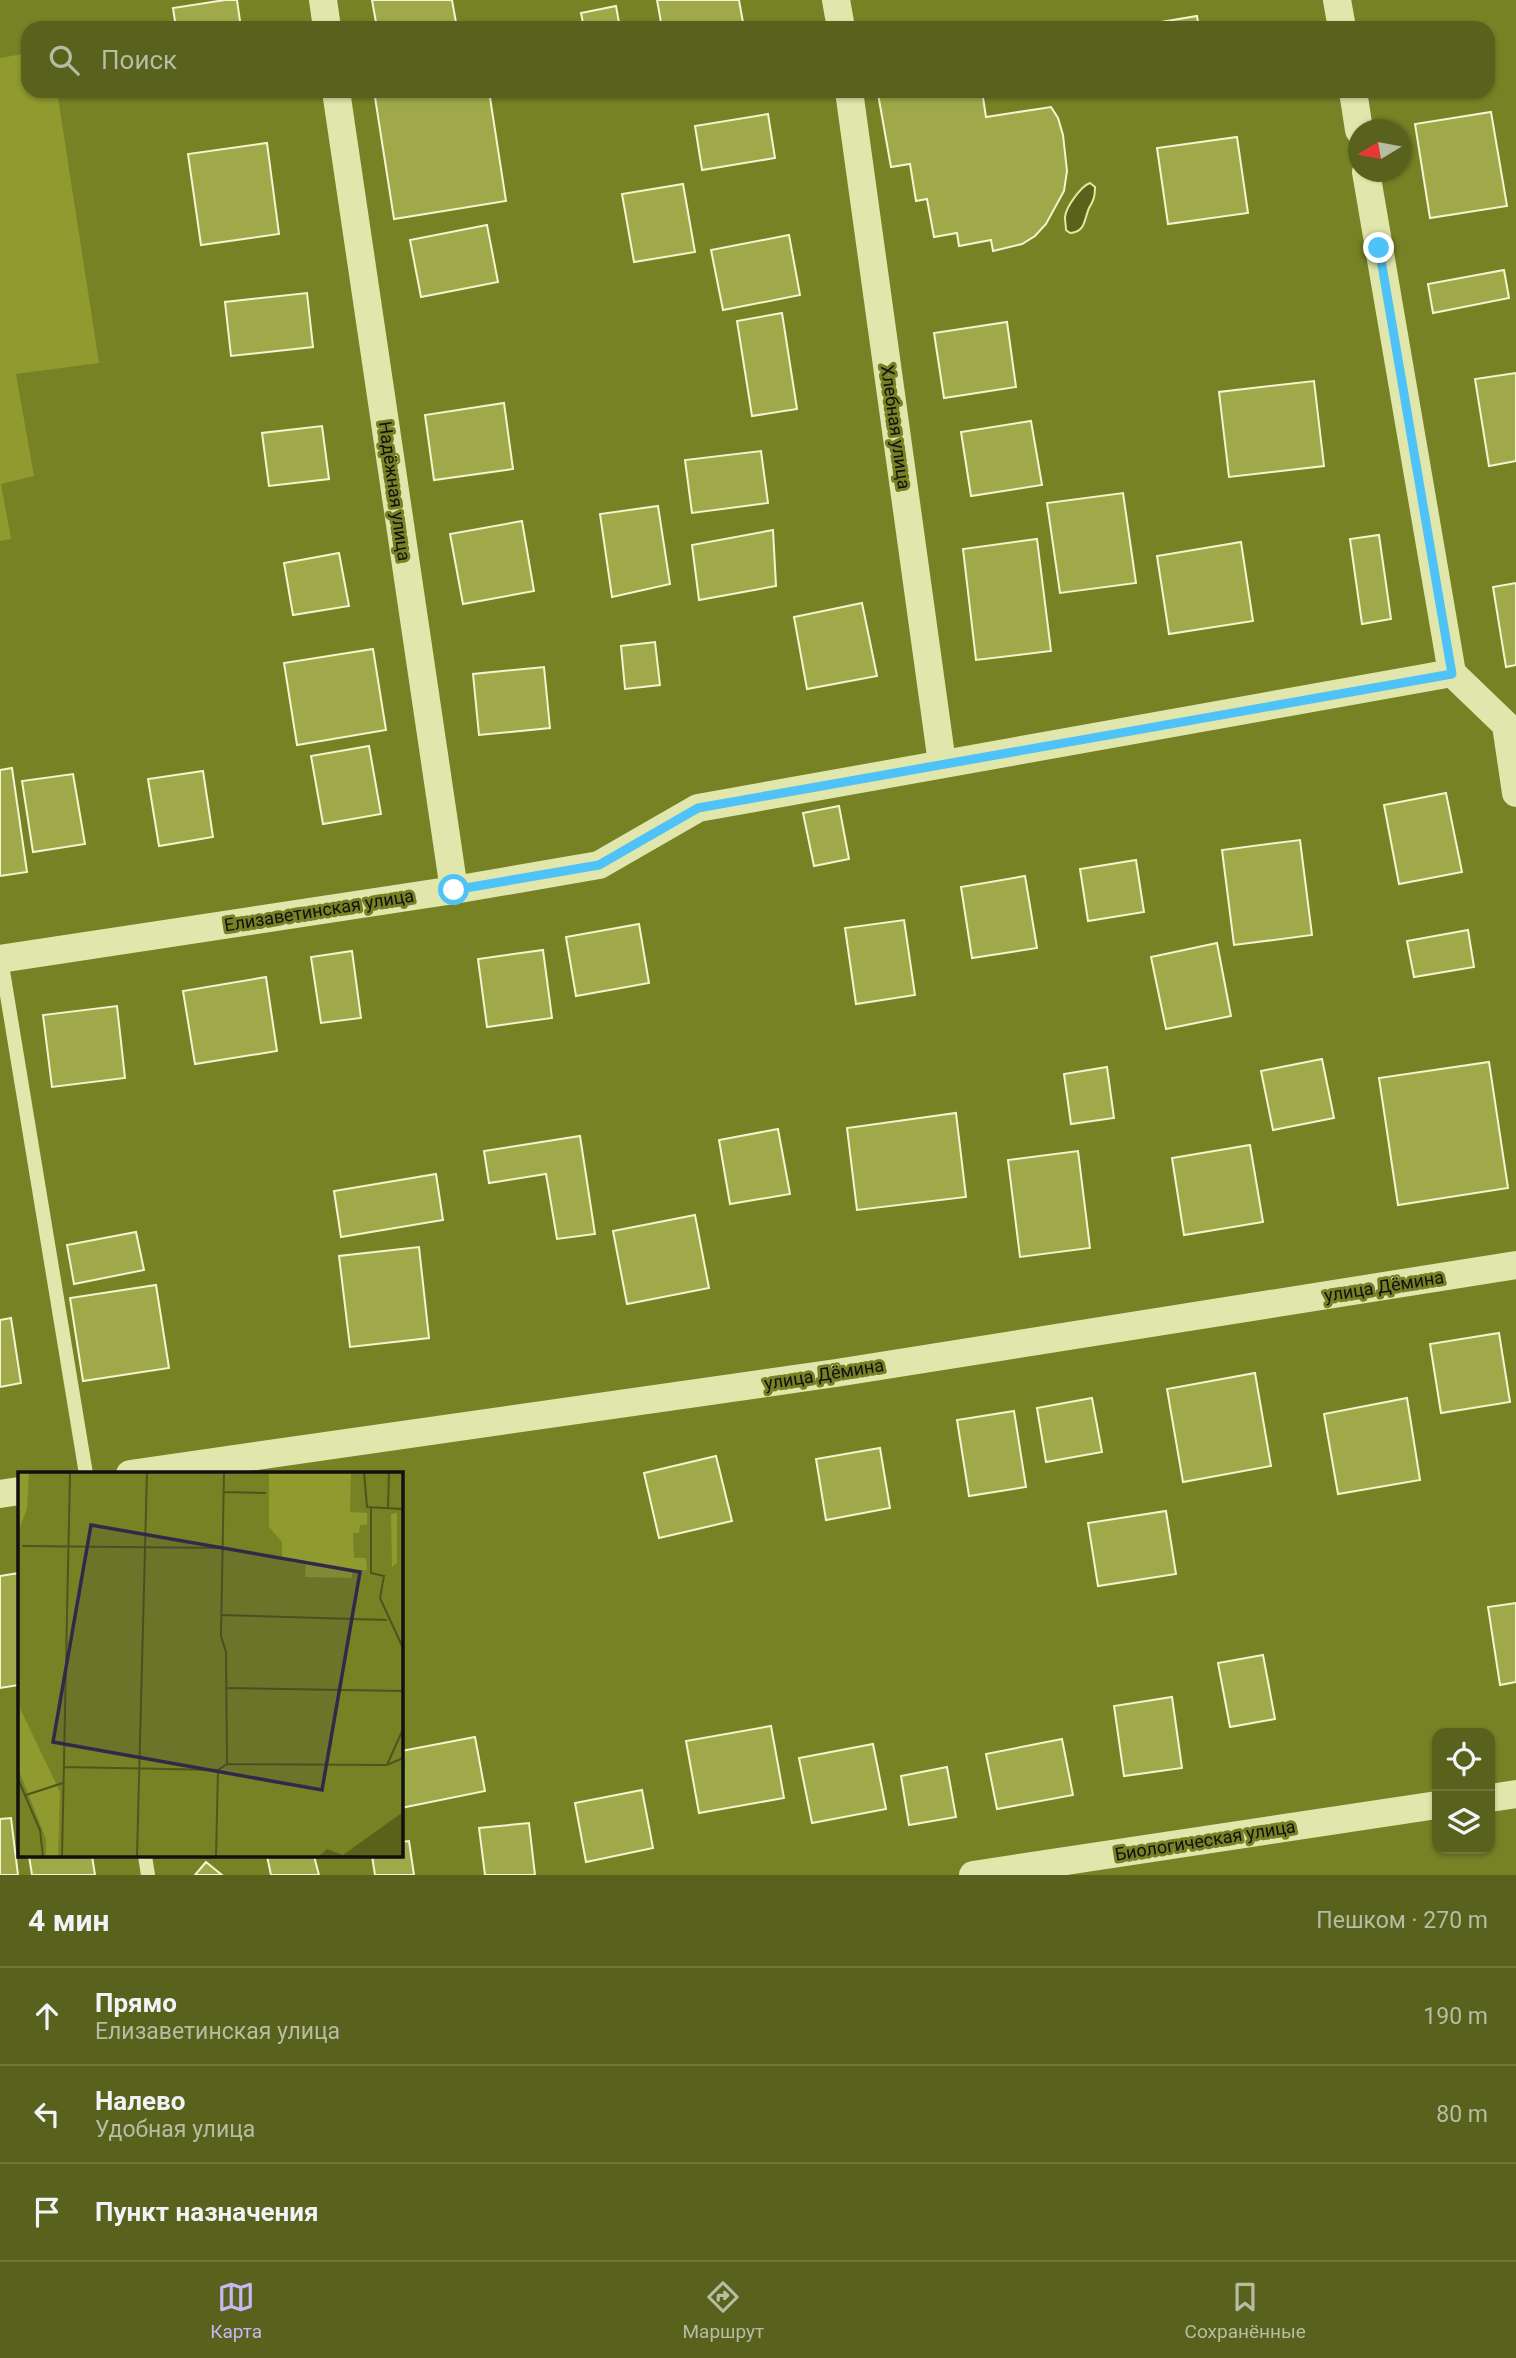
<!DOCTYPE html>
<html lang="ru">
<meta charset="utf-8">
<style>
body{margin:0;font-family:Roboto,sans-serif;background:#5f6825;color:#f1f3f6}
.controls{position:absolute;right:21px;bottom:21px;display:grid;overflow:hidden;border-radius:14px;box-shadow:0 2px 5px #0004}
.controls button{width:63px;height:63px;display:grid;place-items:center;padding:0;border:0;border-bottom:2px solid #6e763b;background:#59621c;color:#f1f3f6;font:35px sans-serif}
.compass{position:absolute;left:1348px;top:119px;width:63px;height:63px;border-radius:50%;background:#59621c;box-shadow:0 2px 5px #0004;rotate:260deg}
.stop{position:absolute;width:21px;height:21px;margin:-16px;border:5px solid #4fc3f7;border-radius:50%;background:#fff}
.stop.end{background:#4fc3f7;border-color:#fff;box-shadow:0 2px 7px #0008}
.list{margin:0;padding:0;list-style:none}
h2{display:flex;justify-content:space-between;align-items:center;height:91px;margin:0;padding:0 28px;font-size:30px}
h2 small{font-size:23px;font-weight:400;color:#b7bca3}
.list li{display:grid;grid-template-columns:46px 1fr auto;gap:21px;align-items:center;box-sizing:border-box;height:98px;padding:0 28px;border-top:2px solid #6e763b}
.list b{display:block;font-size:26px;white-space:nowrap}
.list p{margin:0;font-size:23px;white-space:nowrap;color:#b7bca3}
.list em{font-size:23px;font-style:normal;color:#b7bca3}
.icon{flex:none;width:38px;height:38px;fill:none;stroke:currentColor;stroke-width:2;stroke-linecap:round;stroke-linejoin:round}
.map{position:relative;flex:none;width:1516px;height:1875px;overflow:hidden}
.search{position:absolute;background:#59621c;box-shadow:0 2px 5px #0004;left:21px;right:21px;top:21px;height:77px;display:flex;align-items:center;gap:18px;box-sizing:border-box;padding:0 24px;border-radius:21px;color:#b7bca3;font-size:26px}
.sheet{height:385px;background:#59621c}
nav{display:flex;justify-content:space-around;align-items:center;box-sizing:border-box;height:98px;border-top:2px solid #6e763b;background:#59621c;font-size:19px;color:#b7bca3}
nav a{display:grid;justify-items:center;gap:4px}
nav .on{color:#c6b8f4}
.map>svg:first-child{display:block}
.green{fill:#8f9a2f}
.water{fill:#596219;stroke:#e2e8a1;stroke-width:2}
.building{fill:#9fa949;stroke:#f2f6d0;stroke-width:2}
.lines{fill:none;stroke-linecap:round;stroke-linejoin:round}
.lane{stroke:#e1e7ac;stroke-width:14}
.street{stroke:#e1e7ac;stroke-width:28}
.route{stroke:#4fc3f7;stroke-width:9}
.labels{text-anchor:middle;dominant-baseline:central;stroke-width:6;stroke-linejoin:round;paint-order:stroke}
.street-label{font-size:18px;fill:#111;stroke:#778225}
.inset-road{fill:none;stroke:#4e551d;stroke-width:2}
.view{fill:#312949;fill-opacity:0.15;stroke:#312949;stroke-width:3.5}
.inset-edge{fill:none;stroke:#111;stroke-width:3.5}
</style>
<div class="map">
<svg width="1516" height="1875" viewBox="0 0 1516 1875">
<rect width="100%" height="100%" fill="#778225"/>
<!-- green -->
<path class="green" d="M28 53V91H57L99 363 16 374 34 476 1 484 11 539 0 541V58Z"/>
<!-- water -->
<path class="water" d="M1090 183 1095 187C1095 196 1094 200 1089 208 1084 219 1086 232 1070 233L1066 230C1066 226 1065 222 1065 217 1066 207 1081 186 1090 183Z"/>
<!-- building -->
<path class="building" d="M225 0H237L241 28H176L173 8Z
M372 0H452L457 28H377Z
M657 0H739L744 28H662Z
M616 6 620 28H584L581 13Z
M1197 16 1199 28H1125Z
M374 91H489L506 201 394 219Z
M894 91H982L986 117 1051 107 1058 118 1063 135 1067 171 1064 191 1046 224 1035 236 1022 244 993 251 991 240 959 246 957 233 934 237 927 199 916 201 910 164 891 167 878 94Z
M1491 112 1507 206 1430 218 1415 124Z
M768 114 775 158 702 170 695 126Z
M1237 137 1248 213 1168 224 1157 148Z
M267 143 279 234 201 245 188 154Z
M683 184 695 252 634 262 622 194Z
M487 225 498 282 421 297 410 240Z
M789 235 800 295 723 310 711 250Z
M1504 270 1509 298 1433 313 1428 284Z
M307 293 313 347 231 356 225 302Z
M782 313 797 409 752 416 737 321Z
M1007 322 1016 387 944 398 934 333Z
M1516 373V461L1489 466 1475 379Z
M1314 381 1324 466 1229 477 1219 392Z
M504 403 513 469 434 480 425 415Z
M1031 421 1042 485 971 496 961 432Z
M322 426 329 479 269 486 262 433Z
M761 451 768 503 692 513 685 460Z
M1123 493 1136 583 1060 593 1047 503Z
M658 506 670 584 612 597 600 514Z
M522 521 534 591 463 604 450 534Z
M773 530 776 586 699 600 692 545Z
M1379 535 1391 619 1362 624 1350 539Z
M1037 539 1051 651 976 660 963 549Z
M1241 542 1253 621 1169 634 1157 556Z
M339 553 349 606 293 615 284 563Z
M1516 583V665L1506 667 1493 587Z
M862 603 877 676 807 689 794 617Z
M655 642 660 685 625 689 621 646Z
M373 649 386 730 297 745 284 663Z
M544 667 550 728 479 735 473 674Z
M369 746 381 814 323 824 311 756Z
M12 768 27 872 0 876V770Z
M203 771 213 837 159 846 148 779Z
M73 774 85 844 33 852 22 781Z
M1446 793 1462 872 1399 884 1384 805Z
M839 806 849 859 814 866 803 813Z
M1300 840 1312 935 1234 945 1222 850Z
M1136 860 1144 912 1088 921 1080 869Z
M1025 876 1037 948 972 958 961 887Z
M904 920 915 995 856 1004 845 928Z
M639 924 649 983 576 996 566 937Z
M1468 930 1474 967 1414 977 1407 941Z
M1217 943 1231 1016 1166 1029 1151 957Z
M543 950 552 1018 487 1027 478 959Z
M352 951 361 1018 321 1023 311 957Z
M266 977 277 1051 195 1064 183 991Z
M117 1006 125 1078 52 1087 43 1015Z
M1322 1059 1334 1118 1273 1130 1261 1071Z
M1489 1062 1508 1188 1398 1205 1379 1078Z
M1107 1067 1114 1118 1071 1124 1064 1074Z
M956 1113 966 1197 857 1210 847 1128Z
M778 1129 790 1194 730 1204 719 1140Z
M580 1136 595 1234 557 1239 546 1174 489 1183 484 1151Z
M1250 1145 1263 1222 1184 1235 1172 1158Z
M1078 1151 1090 1248 1020 1257 1008 1160Z
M436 1174 443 1220 341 1237 334 1191Z
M695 1215 709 1288 627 1304 613 1231Z
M136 1232 144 1270 74 1284 67 1245Z
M419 1247 429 1338 350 1347 339 1256Z
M156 1285 169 1368 83 1381 70 1298Z
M11 1318 21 1383 0 1387V1320Z
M1499 1333 1510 1402 1441 1413 1430 1344Z
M1255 1373 1271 1466 1183 1482 1167 1389Z
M1092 1398 1102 1452 1046 1462 1037 1408Z
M1407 1398 1420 1480 1338 1494 1324 1414Z
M1014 1411 1026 1487 969 1496 957 1420Z
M880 1448 890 1508 826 1520 816 1459Z
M716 1456 732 1521 659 1538 644 1473Z
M1166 1511 1176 1574 1098 1586 1088 1523Z
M19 1573V1685L0 1688V1576Z
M1516 1603V1682L1500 1685 1488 1607Z
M1263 1655 1275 1719 1230 1727 1218 1663Z
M1172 1697 1182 1768 1124 1776 1114 1706Z
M771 1726 784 1798 699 1813 686 1741Z
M475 1737 485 1791 401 1808V1751Z
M1062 1739 1073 1795 997 1809 986 1754Z
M873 1744 886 1809 812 1823 799 1758Z
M947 1767 956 1817 909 1825 901 1776Z
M642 1790 653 1848 586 1862 575 1803Z
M11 1818 18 1875H0V1819Z
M529 1823 535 1875H485L479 1828Z
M409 1841 414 1875H375L372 1856H401V1842Z
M29 1856H92L95 1875H32Z
M267 1856H314L319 1875H271Z
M206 1862 222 1875H195Z"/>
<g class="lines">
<!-- lane -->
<path class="lane" d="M1 959 86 1474
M145 1856 148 1875"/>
<!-- street -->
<path class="street" d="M323 0 327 28
M836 0 841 28
M1337 0 1342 28
M336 91 454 890
M849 91 942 763
M1353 91 1359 130
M1366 172 1452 673 1506 725 1516 793
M0 959 454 890 599 865 698 808 1452 673
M130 1474 836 1373 1516 1265
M0 1494 19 1491
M1490 1798 1516 1794
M973 1875 1437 1805"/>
</g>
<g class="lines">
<!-- route -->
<path class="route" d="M454 890 599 865 698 808 1452 674 1379 248"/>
</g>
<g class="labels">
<!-- street labels -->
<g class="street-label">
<text transform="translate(896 427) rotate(82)">Хлебная улица</text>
<text transform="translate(395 491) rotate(82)">Надёжная улица</text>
<text transform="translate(319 910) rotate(-9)">Елизаветинская улица</text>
<text transform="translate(1384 1286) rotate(-9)">улица Дёмина</text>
<text transform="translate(824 1374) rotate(-9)">улица Дёмина</text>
<text transform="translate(1205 1840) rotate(-9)">Биологическая улица</text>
</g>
</g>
<!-- overview -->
<g transform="translate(18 1472)">
<rect width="385" height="385" fill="#778225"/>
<path d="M0 0H11L9 37 1 57 0 113ZM251 0H333L332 40 349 41V53H342L341 61H335L336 86H348L349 98H334V106L287 105 288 93 264 88V70L251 55ZM379 41V91L374 95 373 42ZM0 232 42 320 40 385H28V367L0 296Z" fill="#8f9a2f"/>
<path d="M385 340V385H300L309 377 325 383Z" fill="#596219"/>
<path class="inset-road" d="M206 0 203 164 208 180 209 292M346 0 349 35 385 37M206 20 248 21M353 36V101L366 104 362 126 385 176M370 36 371 0M4 74 204 76M385 115V139M203 143 369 148M209 216 385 219M369 293 385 257M46 295 200 298 209 292 369 293 385 286M0 307 22 358 25 385M8 323 45 311M44 385 52 0M119 385 129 0M198 385 200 298"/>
<path class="view" d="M73 53 342 100 304 318 35 270Z"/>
<rect width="385" height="385" class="inset-edge"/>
</g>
</svg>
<div class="controls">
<button><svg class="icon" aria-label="locate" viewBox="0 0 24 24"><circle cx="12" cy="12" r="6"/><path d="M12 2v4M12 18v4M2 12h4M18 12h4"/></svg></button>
<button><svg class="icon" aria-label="layers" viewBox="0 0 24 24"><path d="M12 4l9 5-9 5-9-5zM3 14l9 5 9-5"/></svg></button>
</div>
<svg class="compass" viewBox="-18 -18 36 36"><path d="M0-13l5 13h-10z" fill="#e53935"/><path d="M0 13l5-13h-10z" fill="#b7bca3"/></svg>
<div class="stop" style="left:454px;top:890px"></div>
<div class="stop end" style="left:1379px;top:248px"></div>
<div class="search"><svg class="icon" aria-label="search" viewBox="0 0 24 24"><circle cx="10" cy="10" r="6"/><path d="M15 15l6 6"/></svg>Поиск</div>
</div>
<section class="sheet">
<h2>4 мин<small>Пешком · 270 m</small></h2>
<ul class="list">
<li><svg class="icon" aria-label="ahead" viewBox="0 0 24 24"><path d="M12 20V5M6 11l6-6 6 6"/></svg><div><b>Прямо</b><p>Елизаветинская улица</p></div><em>190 m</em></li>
<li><svg class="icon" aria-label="left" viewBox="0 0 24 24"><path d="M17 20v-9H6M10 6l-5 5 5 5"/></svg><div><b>Налево</b><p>Удобная улица</p></div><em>80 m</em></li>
<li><svg class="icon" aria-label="arrive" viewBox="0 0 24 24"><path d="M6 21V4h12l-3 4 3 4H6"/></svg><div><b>Пункт назначения</b></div></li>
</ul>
</section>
<nav>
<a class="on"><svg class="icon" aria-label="map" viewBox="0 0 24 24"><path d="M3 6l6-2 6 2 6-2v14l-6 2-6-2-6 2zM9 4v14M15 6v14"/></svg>Карта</a>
<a><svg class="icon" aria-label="directions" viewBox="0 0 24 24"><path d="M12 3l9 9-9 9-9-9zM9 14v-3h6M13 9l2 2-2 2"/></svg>Маршрут</a>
<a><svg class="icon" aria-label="saved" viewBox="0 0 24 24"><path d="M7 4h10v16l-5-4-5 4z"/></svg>Сохранённые</a>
</nav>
